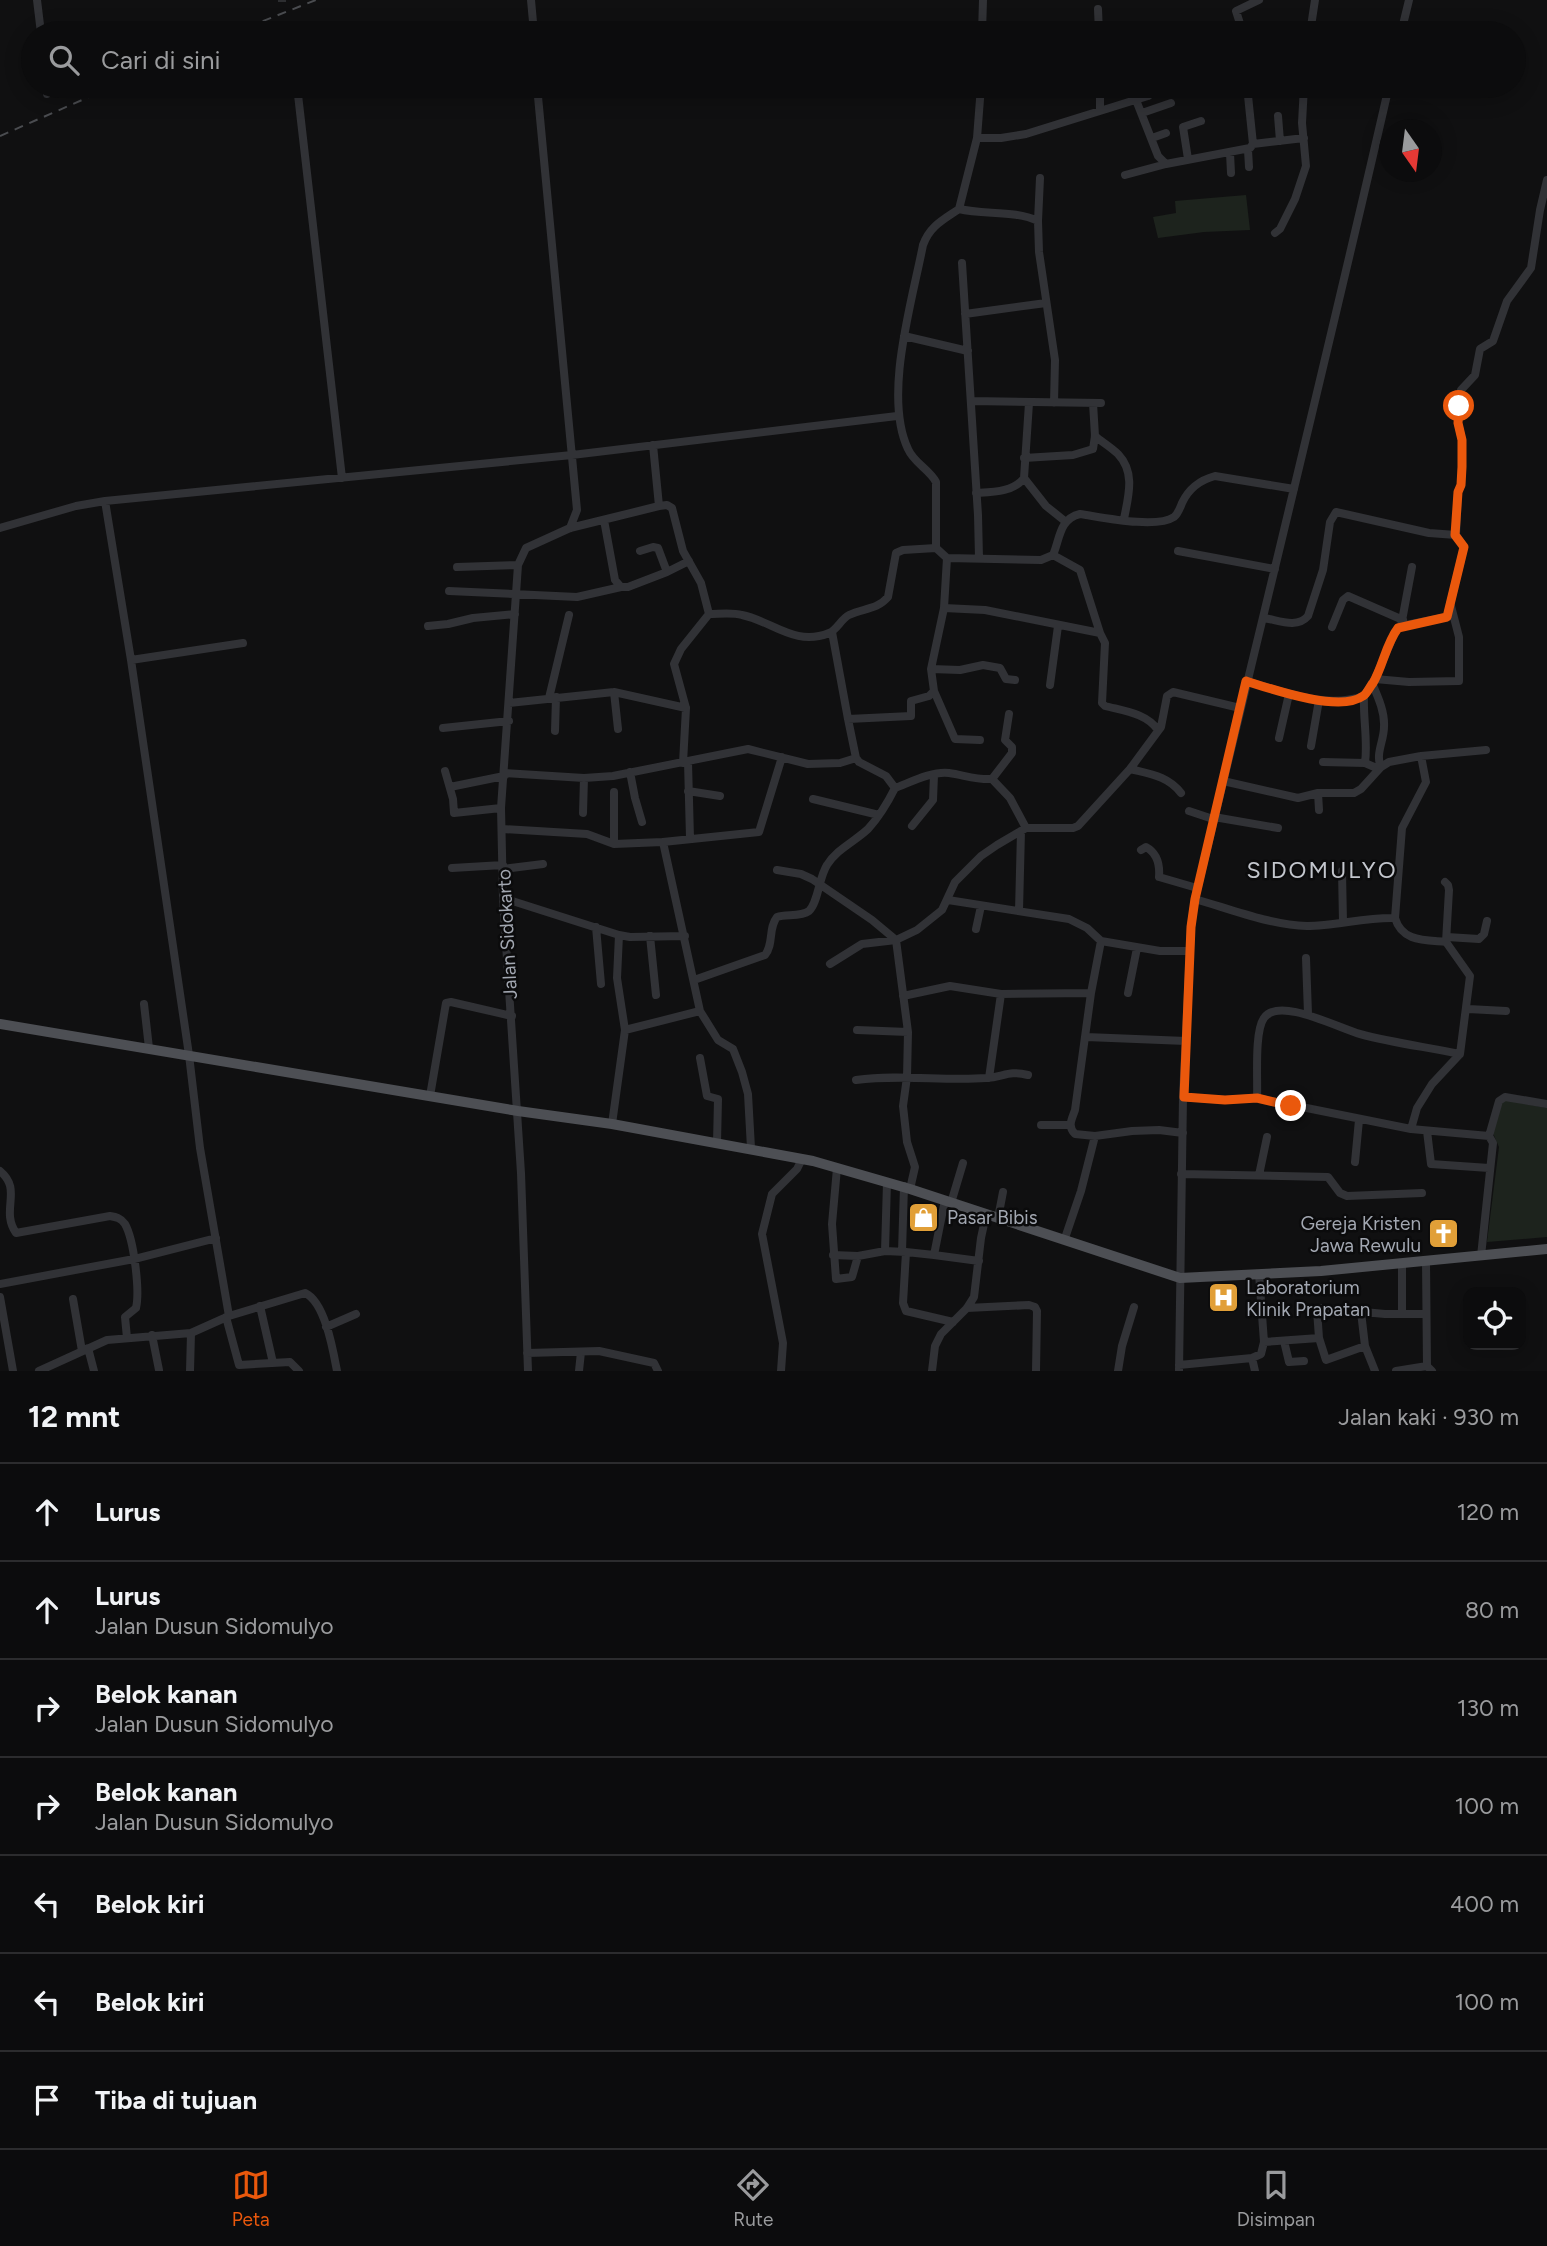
<!DOCTYPE html>
<html lang="id">
<meta charset="utf-8">
<style>
body{margin:0;font-family:Figtree,sans-serif;background:#151516;color:#f1f3f6}
.controls{position:absolute;right:21px;bottom:21px;display:grid;overflow:hidden;border-radius:14px;box-shadow:0 4px 18px #0003}
.controls button{width:63px;height:63px;display:grid;place-items:center;padding:0;border:0;border-bottom:2px solid #2c2c2e;background:#0c0c0d;color:#f1f3f6;font:35px sans-serif}
.compass{position:absolute;left:1379px;top:119px;width:63px;height:63px;border-radius:50%;background:#0c0c0d;box-shadow:0 4px 18px #0003;rotate:166deg}
.stop{position:absolute;width:21px;height:21px;margin:-16px;border:5px solid #ea580c;border-radius:50%;background:#fff}
.stop.end{background:#ea580c;border-color:#fff;box-shadow:0 2px 7px #0008}
.list{margin:0;padding:0;list-style:none}
h2{display:flex;justify-content:space-between;align-items:center;height:91px;margin:0;padding:0 28px;font-size:30px}
h2 small{font-size:23px;font-weight:400;color:#9a9b9d}
.list li{display:grid;grid-template-columns:46px 1fr auto;gap:21px;align-items:center;box-sizing:border-box;height:98px;padding:0 28px;border-top:2px solid #2c2c2e}
.list b{display:block;font-size:26px;white-space:nowrap}
.list p{margin:0;font-size:23px;white-space:nowrap;color:#9a9b9d}
.list em{font-size:23px;font-style:normal;color:#9a9b9d}
.icon{flex:none;width:38px;height:38px;fill:none;stroke:currentColor;stroke-width:2;stroke-linecap:round;stroke-linejoin:round}
.map{position:relative;flex:none;width:1547px;height:1371px;overflow:hidden}
.search{position:absolute;background:#0c0c0d;box-shadow:0 4px 18px #0003;left:21px;right:21px;top:21px;height:77px;display:flex;align-items:center;gap:18px;box-sizing:border-box;padding:0 24px;border-radius:38px;color:#9a9b9d;font-size:26px}
.sheet{height:777px;background:#0c0c0d}
nav{display:flex;justify-content:space-around;align-items:center;box-sizing:border-box;height:98px;border-top:2px solid #2c2c2e;background:#0c0c0d;font-size:19px;color:#9a9b9d}
nav a{display:grid;justify-items:center;gap:4px}
nav .on{color:#ea580c}
.map>svg:first-child{display:block}
.green{fill:#1d231d}
.lines{fill:none;stroke-linecap:round;stroke-linejoin:round}
.minor-tunnel{stroke:#2d2e31;stroke-width:8;stroke-dasharray:8 4;stroke-linecap:butt}
.minor{stroke:#313236;stroke-width:8}
.major{stroke:#4d4f54;stroke-width:10}
.rail{stroke:#4a4c50;stroke-width:2;stroke-dasharray:9 7;stroke-linecap:butt}
.route{stroke:#ea580c;stroke-width:9}
.labels{text-anchor:middle;dominant-baseline:central;stroke-width:5;stroke-linejoin:round;paint-order:stroke}
.street-label{font-size:19px;fill:#a2a7b1;stroke:#0b0b0c}
.poi-label{font-size:19px;fill:#a2a7b1;stroke:#0b0b0c;text-anchor:start}
.quarter-label{font-size:23px;letter-spacing:2px;fill:#c3c6cd;stroke:#0b0b0c}
</style>
<div class="map">
<svg width="1547" height="1371" viewBox="0 0 1547 1371">
<rect width="100%" height="100%" fill="#101011"/>
<!-- green -->
<path class="green" d="M1246 195 1250 230 1204 232 1158 238 1153 217 1176 213 1175 201Z
M1499 1099 1547 1108V1237L1487 1242 1499 1147 1492 1131Z"/>
<g class="lines">
<!-- minor-tunnel -->
<path class="minor-tunnel" d="M282 0V2"/>
<!-- minor -->
<path class="minor" d="M37 0 41 33
M531 0 534 33
M1098 9 1099 33
M291 30V33
M982 33 983 0
M1221 33 1242 30
M1243 33 1236 11 1259 0
M1310 33 1315 0
M1401 33 1409 0
M46 86 47 94
M297 86 342 478
M537 86 577 510 570 528
M981 86 977 138 959 209C943 220 930 226 923 245 912 302 883 396 908 449 914 463 929 469 936 482V548L947 558 1041 560 1053 555C1060 539 1059 519 1080 514 1101 517 1156 529 1174 517 1178 514 1180 508 1182 503 1189 488 1200 480 1215 476L1294 489
M1100 86V110
M1136 100 1158 156 1166 164 1250 148 1253 144 1247 86
M1142 113 1171 103
M1278 116 1280 141
M977 138H1001L1026 134 1148 96 1161 86
M1152 138 1166 133
M1253 144 1304 138
M1248 150 1249 167
M1230 153 1231 173
M1188 159 1183 127 1201 121
M1125 175 1166 164
M959 209C984 215 1015 210 1038 221L1039 252 1055 360 1054 403
M1038 221 1040 178
M1275 233 1280 229 1295 199 1306 166 1302 123 1304 86
M962 263 978 515 979 558
M965 314 1046 303
M904 336 968 351
M971 401 1101 403
M1029 403 1024 478 1046 506 1066 522
M1095 436C1102 442 1111 447 1118 454 1136 473 1128 497 1124 519
M653 445 659 506
M1024 458 1073 455 1093 449 1095 436 1093 403
M976 493C992 492 1014 492 1024 478
M105 501 572 455 897 416
M604 520 615 580 621 587H628L667 572 689 561
M0 528 76 506 105 501 131 660 189 1055 200 1148 229 1316
M1456 535 1458 492 1461 485 1462 467V440L1458 423 1459 406 1461 390 1475 375 1480 349 1493 341 1507 301 1531 268 1540 210 1547 180
M640 551 653 547 658 548 667 572
M1178 551 1275 569
M1053 555 1080 570 1100 633
M457 567 518 565
M449 591 577 597 621 587
M944 608 985 610 1100 633 1105 643 1102 703 1105 706C1124 711 1146 713 1158 730
M709 614C719 614 732 612 742 615 772 621 795 647 829 633 837 630 841 619 849 615 863 608 877 610 888 597L896 553 903 550 936 548
M1264 618C1278 620 1297 629 1308 616L1323 570 1330 522 1336 512 1429 533 1456 535
M428 626 448 624 473 618 515 614
M1401 626 1447 617 1464 547 1456 535
M1332 627 1343 600 1348 596 1403 620
M832 632 848 719 911 716V701L929 696 934 691 931 669 944 608 947 558
M131 660 243 643
M931 669 960 670 983 665 1000 668 1006 679 1015 680
M1375 679 1409 682 1459 681V637L1451 606
M1246 681C1284 692 1325 709 1364 696L1375 679 1395 632 1401 626 1412 567
M1372 683C1378 697 1385 712 1384 727 1384 741 1375 754 1381 767
M1050 685 1058 626
M934 691 955 739 980 740
M614 692 618 729
M1364 696C1363 719 1368 741 1365 763
M549 698 569 615
M509 703 614 692 686 708
M848 719 856 758
M443 728 509 721
M555 731 556 697
M1279 738 1289 694
M1311 746 1319 700
M688 762 690 838
M1323 762 1365 763 1379 769
M1130 769C1150 774 1168 776 1181 793
M445 771 453 799 454 813 501 808
M630 772 635 798 642 822
M504 773 584 778 613 776 748 749 808 764 840 763 856 758 859 762 886 776 895 788C888 802 879 817 868 829 854 842 837 849 827 865 819 877 818 903 809 911 801 917 786 914 777 917 768 928 774 944 765 955L694 980
M992 779 1012 753V747L1005 740 1009 714
M1223 781 1298 798 1318 793H1354L1361 789 1381 767 1389 762 1421 756 1486 750
M450 787 504 776
M895 788C911 782 932 771 949 773 964 775 976 780 992 779L1010 798 1026 828
M688 791 720 796
M1318 793 1319 810
M813 799 879 815
M1189 811 1213 819
M583 813 584 778
M1214 817 1278 828
M912 826 933 800 934 775
M502 829 587 834 614 844 663 842 759 832 782 757
M663 842 700 1011 718 1040 733 1049 742 1072 748 1094 751 1148
M614 844V792
M1141 850 1146 847C1157 853 1160 864 1159 877L1197 888
M452 868 503 865
M503 869 543 864
M777 870 801 874 812 879 872 920 896 940
M1342 871 1343 922
M1445 882 1448 885 1449 890 1446 942
M503 898 619 935 630 937 685 936
M1195 899C1230 909 1270 925 1307 926 1336 926 1365 917 1395 918 1402 942 1425 940 1446 942L1470 976 1460 1054 1432 1084 1417 1108 1411 1129
M948 900 1069 919 1087 928 1101 941 1160 951H1190
M1019 911 1021 831
M1395 918 1402 828 1426 782 1421 756
M596 927 601 984
M976 929 981 906
M619 935 617 978 625 1030
M650 936 656 995
M1447 937 1479 939 1484 934 1487 921
M1101 941 1091 993 1075 1110C1072 1119 1067 1126 1075 1134L1095 1136 1132 1131 1159 1130 1183 1133
M1306 958 1308 1014
M830 964 862 944 896 940
M1128 993 1137 948
M903 996 950 986 1001 994 1091 993
M144 1004 149 1048
M1468 1009 1506 1011
M857 1030 908 1032
M1086 1037 1186 1041
M700 1058 707 1096 718 1099 717 1143
M989 1078 1001 994
M856 1080C899 1074 943 1081 986 1078 1004 1077 1008 1070 1028 1075
M430 1096 446 1003 451 1002 512 1016
M1183 1097 1225 1100 1257 1098 1411 1129 1489 1136
M1257 1098C1258 1080 1254 1032 1264 1018 1279 996 1340 1029 1360 1034 1393 1043 1427 1047 1460 1054
M612 1124 625 1030 700 1011
M1041 1125H1070
M1427 1131 1431 1164 1489 1168
M1355 1162 1359 1120
M837 1168 832 1224 836 1279 852 1277 858 1256
M0 1171C23 1190 0 1210 16 1233L110 1216C116 1217 121 1218 125 1224 134 1240 140 1291 136 1308L125 1317 127 1338
M1181 1174 1328 1177 1340 1193 1347 1196 1422 1193
M1259 1175 1267 1137
M910 1189 915 1167 907 1142 903 1106 907 1077 908 1032 896 940 917 930 942 910 955 882 981 856 997 845 1026 828H1073L1078 826 1130 769 1161 727 1167 696 1173 692 1240 708
M945 1200 934 1255 906 1252 903 1303 906 1311 953 1322
M951 1203 963 1163
M998 1218 1003 1192
M1065 1238 1081 1191 1095 1136
M885 1251 887 1182
M902 1252 904 1186
M833 1255 858 1256 885 1251 906 1252
M934 1255 979 1261
M1481 1256 1493 1143 1489 1136 1499 1101 1505 1097 1547 1104
M1426 1261 1427 1366
M1402 1263V1314
M1259 1274 1264 1342
M0 1284 134 1259 216 1238
M0 1297 13 1371
M73 1299 82 1351
M260 1306 273 1363
M967 1308 1029 1305 1035 1307 1037 1311 1036 1371
M1361 1312 1365 1346 1375 1371
M226 1317 239 1365 290 1362 299 1371
M326 1327 356 1314
M152 1335 159 1370
M1284 1341 1289 1362 1304 1361
M1365 1346 1326 1360 1319 1338 1317 1310 1321 1308 1385 1314H1426
M88 1348 94 1371
M527 1353 599 1351 654 1363 658 1371
M1252 1358 1255 1371
M1179 1365 1252 1358 1261 1354 1264 1342 1319 1338
M39 1371 107 1340 191 1333 229 1316 305 1293C325 1302 333 1350 337 1371
M190 1371 191 1333
M528 1371 521 1173 503 898 501 808 518 565 526 548 570 528 659 506 667 505 672 508 683 551 701 583 709 614 681 649 674 664 686 708 683 763
M579 1371 581 1352
M781 1371 783 1343 762 1234 772 1194 797 1169 802 1159
M932 1371 935 1346 941 1334 967 1308 974 1297 981 1238 986 1215
M1118 1371 1122 1346 1134 1307
M1179 1371 1183 1097 1191 927 1195 899C1260 628 1327 357 1389 86
M1396 1371 1427 1366 1432 1371"/>
<!-- major -->
<path class="major" d="M0 1024 518 1111 612 1124 813 1161 910 1189 1180 1278 1321 1271 1547 1249"/>
<!-- rail -->
<path class="rail" d="M233 33 316 0
M0 136 114 86"/>
</g>
<g class="lines">
<!-- route -->
<path class="route" d="M1291 1106 1257 1098 1225 1100 1184 1097 1191 927 1195 899 1246 681C1271 689 1340 713 1363 696 1367 694 1370 686 1373 683 1383 666 1386 644 1398 628L1447 617 1464 547 1455 535 1458 492 1461 485 1462 467V440L1458 423 1459 406"/>
</g>
<!-- icons -->
<defs>
<symbol id="shop-square" viewBox="-11 -11 22 22"><rect x="-9" y="-9" width="18" height="18" rx="4" fill="#e19f38" stroke="#0b0b0c"/><path d="M-5-2.5h2.3a2.7 3.5 0 0 1 5.4 0H5L5.5 6h-11ZM-1.5-2.5h3a1.5 2.3 0 0 0-3 0Z" fill="#fff"/></symbol>
<symbol id="church-square" viewBox="-11 -11 22 22"><rect x="-9" y="-9" width="18" height="18" rx="4" fill="#e19f38" stroke="#0b0b0c"/><path d="M-1.2-6h2.4v3.5h3.3v2.4h-3.3V6h-2.4V-.1h-3.3v-2.4h3.3Z" fill="#fff"/></symbol>
<symbol id="hospital-square" viewBox="-11 -11 22 22"><rect x="-9" y="-9" width="18" height="18" rx="4" fill="#e19f38" stroke="#0b0b0c"/><path d="M-5-5h3v3.5h4V-5h3V5h-3V1.5h-4V5h-3Z" fill="#fff"/></symbol>
</defs>
<g fill-rule="evenodd">
<use href="#shop-square" x="906" y="1200" width="35" height="35"/>
<use href="#church-square" x="1426" y="1216" width="35" height="35"/>
<use href="#hospital-square" x="1206" y="1280" width="35" height="35"/>
</g>
<g class="labels">
<!-- street labels -->
<g class="street-label">
<text transform="translate(507 934) rotate(-93)">Jalan Sidokarto</text>
</g>
<!-- poi labels -->
<g class="poi-label">
<text x="947" y="1217">Pasar Bibis</text>
<text x="1421" y="1223" text-anchor="end">Gereja Kristen<tspan x="1421" dy="22">Jawa Rewulu</tspan></text>
<text x="1246" y="1287">Laboratorium<tspan x="1246" dy="22">Klinik Prapatan</tspan></text>
</g>
<!-- quarter labels -->
<g class="quarter-label">
<text x="1322" y="870">SIDOMULYO</text>
</g>
</g>
</svg>
<div class="controls">
<button><svg class="icon" aria-label="locate" viewBox="0 0 24 24"><circle cx="12" cy="12" r="6"/><path d="M12 2v4M12 18v4M2 12h4M18 12h4"/></svg></button>
</div>
<svg class="compass" viewBox="-18 -18 36 36"><path d="M0-13l5 13h-10z" fill="#e53935"/><path d="M0 13l5-13h-10z" fill="#9a9b9d"/></svg>
<div class="stop" style="left:1459px;top:406px"></div>
<div class="stop end" style="left:1291px;top:1106px"></div>
<div class="search"><svg class="icon" aria-label="search" viewBox="0 0 24 24"><circle cx="10" cy="10" r="6"/><path d="M15 15l6 6"/></svg>Cari di sini</div>
</div>
<section class="sheet">
<h2>12 mnt<small>Jalan kaki · 930 m</small></h2>
<ul class="list">
<li><svg class="icon" aria-label="ahead" viewBox="0 0 24 24"><path d="M12 20V5M6 11l6-6 6 6"/></svg><div><b>Lurus</b></div><em>120 m</em></li>
<li><svg class="icon" aria-label="ahead" viewBox="0 0 24 24"><path d="M12 20V5M6 11l6-6 6 6"/></svg><div><b>Lurus</b><p>Jalan Dusun Sidomulyo</p></div><em>80 m</em></li>
<li><svg class="icon" aria-label="right" viewBox="0 0 24 24"><path d="M7 20v-9h11M14 6l5 5-5 5"/></svg><div><b>Belok kanan</b><p>Jalan Dusun Sidomulyo</p></div><em>130 m</em></li>
<li><svg class="icon" aria-label="right" viewBox="0 0 24 24"><path d="M7 20v-9h11M14 6l5 5-5 5"/></svg><div><b>Belok kanan</b><p>Jalan Dusun Sidomulyo</p></div><em>100 m</em></li>
<li><svg class="icon" aria-label="left" viewBox="0 0 24 24"><path d="M17 20v-9H6M10 6l-5 5 5 5"/></svg><div><b>Belok kiri</b></div><em>400 m</em></li>
<li><svg class="icon" aria-label="left" viewBox="0 0 24 24"><path d="M17 20v-9H6M10 6l-5 5 5 5"/></svg><div><b>Belok kiri</b></div><em>100 m</em></li>
<li><svg class="icon" aria-label="arrive" viewBox="0 0 24 24"><path d="M6 21V4h12l-3 4 3 4H6"/></svg><div><b>Tiba di tujuan</b></div></li>
</ul>
</section>
<nav>
<a class="on"><svg class="icon" aria-label="map" viewBox="0 0 24 24"><path d="M3 6l6-2 6 2 6-2v14l-6 2-6-2-6 2zM9 4v14M15 6v14"/></svg>Peta</a>
<a><svg class="icon" aria-label="directions" viewBox="0 0 24 24"><path d="M12 3l9 9-9 9-9-9zM9 14v-3h6M13 9l2 2-2 2"/></svg>Rute</a>
<a><svg class="icon" aria-label="saved" viewBox="0 0 24 24"><path d="M7 4h10v16l-5-4-5 4z"/></svg>Disimpan</a>
</nav>
